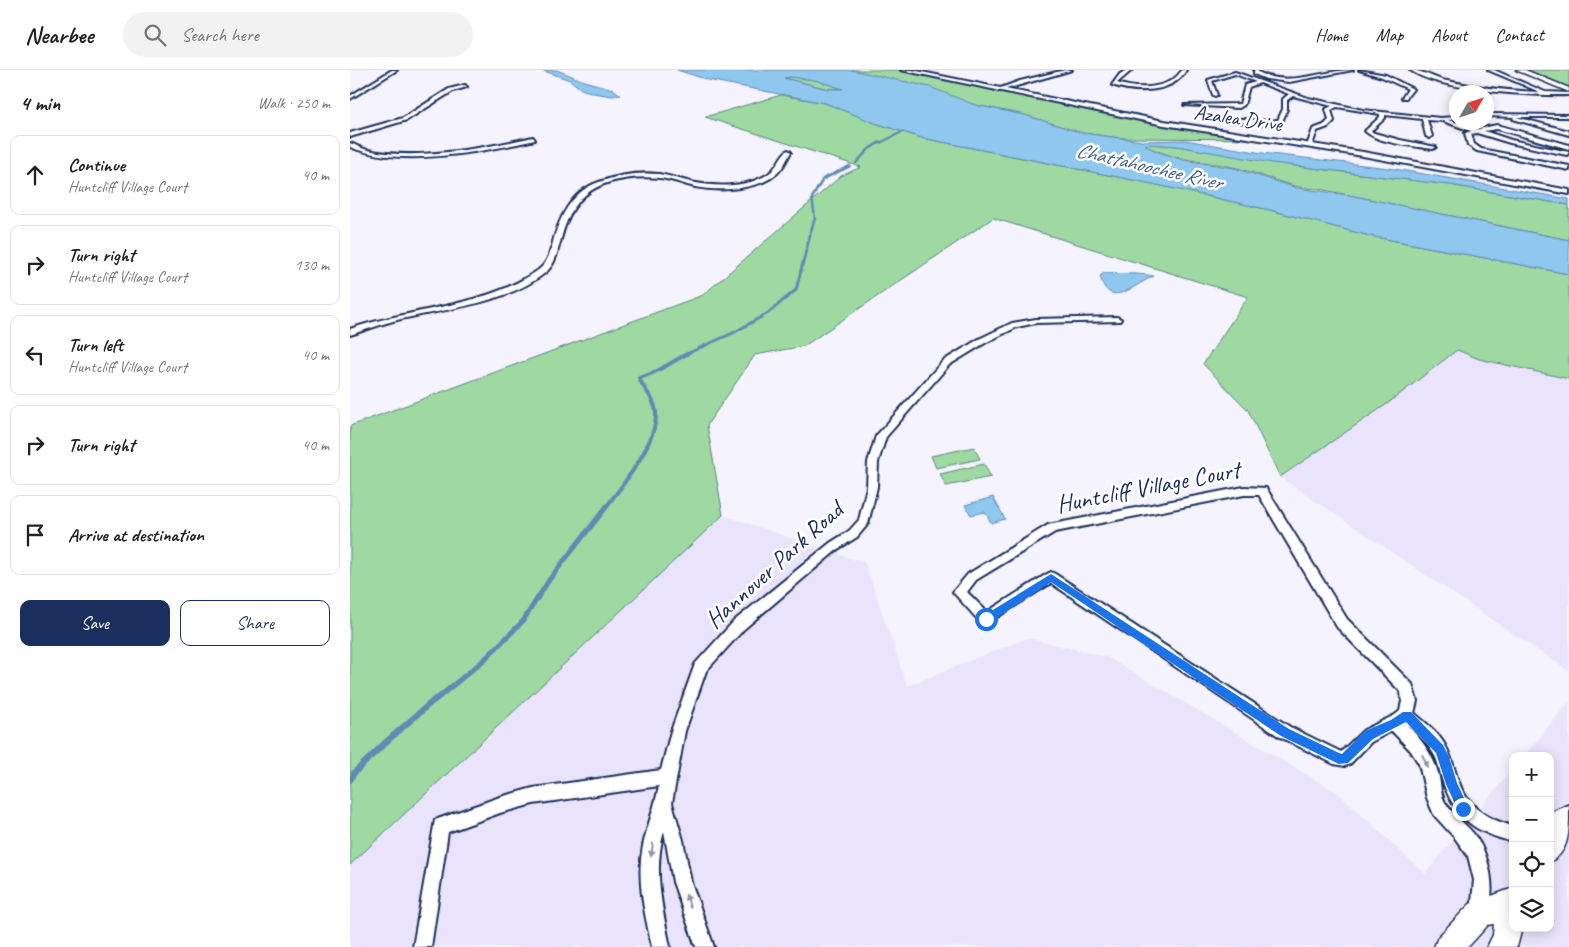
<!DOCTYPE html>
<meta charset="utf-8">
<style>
body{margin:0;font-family:Caveat,sans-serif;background:#f2f2f2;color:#222}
.controls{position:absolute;right:15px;bottom:15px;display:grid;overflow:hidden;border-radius:10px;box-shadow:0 2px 12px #0003}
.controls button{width:45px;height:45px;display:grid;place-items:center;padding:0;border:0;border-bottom:1px solid #e0e0e0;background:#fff;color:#222;font:25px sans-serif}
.compass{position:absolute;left:1099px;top:15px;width:45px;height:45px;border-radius:50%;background:#fff;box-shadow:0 2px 12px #0003;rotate:51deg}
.stop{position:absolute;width:15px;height:15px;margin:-11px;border:4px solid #1a73e8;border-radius:50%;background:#fff}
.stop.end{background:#1a73e8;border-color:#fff;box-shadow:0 1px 5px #0008}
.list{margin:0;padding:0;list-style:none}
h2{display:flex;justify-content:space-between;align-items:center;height:65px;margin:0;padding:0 20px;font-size:21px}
h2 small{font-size:16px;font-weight:400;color:#767676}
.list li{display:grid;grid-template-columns:32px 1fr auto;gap:15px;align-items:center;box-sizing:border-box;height:80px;margin:0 10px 10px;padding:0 10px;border:1px solid #e0e0e0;border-radius:10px}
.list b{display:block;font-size:19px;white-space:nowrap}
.list p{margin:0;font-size:16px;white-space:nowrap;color:#767676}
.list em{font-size:16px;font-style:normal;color:#767676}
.actions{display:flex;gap:10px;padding:15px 20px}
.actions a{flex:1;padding:11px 0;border:1px solid #1b2f5e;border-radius:10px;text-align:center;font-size:18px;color:#1b2f5e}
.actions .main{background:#1b2f5e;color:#fff}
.icon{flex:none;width:28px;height:28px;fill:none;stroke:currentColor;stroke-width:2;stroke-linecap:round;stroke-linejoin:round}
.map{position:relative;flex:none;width:1219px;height:877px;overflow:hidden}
header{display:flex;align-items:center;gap:30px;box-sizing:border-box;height:70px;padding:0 25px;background:#fff;border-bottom:1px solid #e0e0e0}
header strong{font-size:24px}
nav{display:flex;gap:28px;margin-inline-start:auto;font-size:18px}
.search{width:350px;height:45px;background:#f2f2f2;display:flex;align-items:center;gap:12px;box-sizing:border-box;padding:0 18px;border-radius:28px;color:#767676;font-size:19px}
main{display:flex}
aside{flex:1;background:#fff}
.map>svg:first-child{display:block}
.built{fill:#e9e4fb}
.green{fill:#9dd9a1;stroke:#5c8480}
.water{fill:#8fc7ee;stroke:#618ab4;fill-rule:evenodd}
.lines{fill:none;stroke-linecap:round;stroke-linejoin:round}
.stream-far5{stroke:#618ab4;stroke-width:2}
.stream-far4{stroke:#618ab4;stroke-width:2.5}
.stream-far3{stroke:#618ab4;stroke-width:3}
.stream-far2{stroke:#618ab4;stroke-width:4}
.stream-far1{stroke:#618ab4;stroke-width:5}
.stream{stroke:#618ab4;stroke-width:6}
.minor-casing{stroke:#1b2f5e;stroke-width:4}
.tertiary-casing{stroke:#1b2f5e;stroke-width:4}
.primary-casing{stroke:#1b2f5e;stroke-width:3}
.minor{fill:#fff;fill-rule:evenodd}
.tertiary{fill:#fff;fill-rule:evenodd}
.primary{fill:#fff;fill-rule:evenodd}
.oneway{fill:#8d97ae}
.route{fill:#1a73e8}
.labels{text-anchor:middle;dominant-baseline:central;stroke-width:5;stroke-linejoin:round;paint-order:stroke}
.far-street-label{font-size:21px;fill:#1b2f5e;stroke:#fff}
.far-water-label{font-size:21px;font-style:italic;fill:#3e5d89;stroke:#fff}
.street-label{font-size:25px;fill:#1b2f5e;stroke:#fff}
</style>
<header>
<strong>Nearbee</strong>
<div class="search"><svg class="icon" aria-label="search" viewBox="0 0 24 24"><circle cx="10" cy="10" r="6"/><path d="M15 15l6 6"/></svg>Search here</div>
<nav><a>Home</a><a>Map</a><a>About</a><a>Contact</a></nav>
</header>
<main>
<aside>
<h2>4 min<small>Walk · 250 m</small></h2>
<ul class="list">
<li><svg class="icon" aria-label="ahead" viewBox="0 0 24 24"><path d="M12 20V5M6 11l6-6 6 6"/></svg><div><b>Continue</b><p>Huntcliff Village Court</p></div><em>40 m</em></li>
<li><svg class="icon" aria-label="right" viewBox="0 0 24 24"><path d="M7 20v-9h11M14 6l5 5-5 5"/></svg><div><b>Turn right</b><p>Huntcliff Village Court</p></div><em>130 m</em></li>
<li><svg class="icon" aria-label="left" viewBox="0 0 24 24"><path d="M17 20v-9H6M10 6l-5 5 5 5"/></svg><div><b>Turn left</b><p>Huntcliff Village Court</p></div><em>40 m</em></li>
<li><svg class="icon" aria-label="right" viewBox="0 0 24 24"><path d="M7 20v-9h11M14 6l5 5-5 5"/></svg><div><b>Turn right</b></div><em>40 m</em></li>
<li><svg class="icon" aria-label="arrive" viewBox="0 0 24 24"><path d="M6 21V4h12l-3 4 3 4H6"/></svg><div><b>Arrive at destination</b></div></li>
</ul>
<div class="actions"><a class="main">Save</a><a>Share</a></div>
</aside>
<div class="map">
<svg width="1219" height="877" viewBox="0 0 1219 877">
<rect width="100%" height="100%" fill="#f5f3fd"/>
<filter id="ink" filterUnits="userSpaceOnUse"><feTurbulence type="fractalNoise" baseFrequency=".02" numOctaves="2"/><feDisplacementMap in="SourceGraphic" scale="10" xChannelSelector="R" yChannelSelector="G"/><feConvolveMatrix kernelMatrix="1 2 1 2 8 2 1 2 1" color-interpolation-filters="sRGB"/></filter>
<g filter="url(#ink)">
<!-- built -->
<path class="built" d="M1107 280 1129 289 1219 309V601L930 407 1037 334Z
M373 445 515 493 557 616 677 568 757 587 988 723 1075 804 1163 699V858H1200V686H1174L1219 632V877H0V795Z"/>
<!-- green -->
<path class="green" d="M502 0H558L745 40 920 69 771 68 732 63 675 45 625 35Z
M1168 0H1219V21Z
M440 7 465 10 494 19H478L434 8Z
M431 25 475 33 525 53 572 68 803 114 920 140 1020 166 1219 204V309L1129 289 1107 280 1037 334 930 407 898 340 853 294 898 227 643 148 454 276 405 285 357 355 373 445 0 795V356L353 225 491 106 511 97 355 47Z
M799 74 827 76 946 96 1100 115 1219 135V170L969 119C940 119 915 105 887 98 853 90 827 92 794 75Z
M624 377 630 389 586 398 581 386Z
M634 394 641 407 596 416 590 404Z"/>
<!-- water -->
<path class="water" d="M191 0H207L234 11 263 19 271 25 262 26 243 23 231 19 220 10Z
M327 0H502L580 17 625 35 675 45 732 63 792 71 835 70 912 83 1039 98 1219 129V135L1100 115 922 93 827 76 799 74 795 75 806 81 833 90 884 98 947 118 999 125 1219 170V204L1020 166 920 140 803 114 572 68 525 53 475 33 358 10ZM440 7 465 10 493 19H478L434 8Z
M754 203C771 204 788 203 804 206 783 215 759 241 750 206Z
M643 427 655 449 641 453 635 442 621 445 615 435Z"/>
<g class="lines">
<!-- stream-far5 -->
<path class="stream-far5" d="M528 74 552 62"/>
<!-- stream-far4 -->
<path class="stream-far4" d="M506 93 519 79 530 72
M459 167 465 148 462 128 473 109 500 96"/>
<!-- stream-far3 -->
<path class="stream-far3" d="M334 285 383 263 418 243 446 220 460 165"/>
<!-- stream-far2 -->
<path class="stream-far2" d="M256 437C273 415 308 371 306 342 305 329 294 320 289 308 306 304 321 292 337 284"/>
<!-- stream-far1 -->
<path class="stream-far1" d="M84 631 135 589 173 551 199 510 257 436"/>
<!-- stream -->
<path class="stream" d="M0 710 4 703 36 672 85 629"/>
<defs>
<path id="minor" d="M42 0H47L0 29V26Z
M715 0H722L649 21 645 20 670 11Z
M777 0H782L767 13C786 20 820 20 832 0H836C823 24 785 23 762 15L770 4Z
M904 0H908V2C939 18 971 0 1003 0L939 12 916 9 904 4Z
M1009 0 1036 5 1063 19 1056 28H1052L1058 19 1032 7Z
M1060 0C1072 0 1085 9 1097 11 1127 17 1159 21 1190 22L1138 0H1144L1195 22 1219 23V25C1182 26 1089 21 1060 0Z
M885 2 958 28 1013 40 1090 48 1106 47V49L1098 50 1128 59 1147 55 1219 75V79L1147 59 1134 61 1161 70 1219 82 1217 85 1160 73 1127 63 1121 64 1124 74 1131 79 1219 96V100L1127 81 1118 75 1115 63 1121 61 1093 51 1077 50 1082 66 1079 68 1076 66 1072 49 1035 45V48L1021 61 1024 63 1050 70 1086 77 1083 79C1065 76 1029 74 1015 61L1030 47V44L987 37 981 40 984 51 978 57 967 61 962 75 957 76 963 59 974 55 979 50 976 39 982 36 943 26 937 30V39L932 52 919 55 877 51 879 48 919 51 928 50 933 39V29L939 24 910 13 899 17 894 35 889 38 834 35 890 34 895 15 906 12 885 4 862 11 867 25 865 26 863 25 858 10Z
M115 15 117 17 103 21 57 50 0 67V63L53 48 99 19Z
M1136 44 1219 45V47H1166L1219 61V65L1163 49 1164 47 1136 46Z
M183 67 185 70C133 82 50 98 0 77V73C6 75 12 79 18 80 66 91 135 78 183 67Z
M438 80 441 82C438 87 435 94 431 99 415 120 370 122 345 117 333 114 321 109 309 108 292 106 275 108 260 112 231 120 218 142 211 169 207 182 206 194 195 203 156 234 94 239 47 250 31 254 16 260 0 265V259C60 238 130 238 184 203 198 195 200 183 204 168 211 144 224 120 249 112 268 105 289 102 309 104 322 106 333 111 346 113 366 117 394 117 413 107 429 99 428 87 438 80Z
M767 247 771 249 770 251 686 253 667 257 635 273 599 295 536 367 528 392 527 417 518 454 507 467 488 479 394 559 356 601 335 661 322 733 333 770 341 812 364 877H346L323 812 314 761C303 801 312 837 320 877H302C295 844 286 810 293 776 297 756 305 737 309 716L183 734 150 743 98 762 81 877H63L85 750 150 727 183 718 311 700 321 661 345 594 384 551 480 473 499 461 509 450 517 417 518 392 526 366 593 291 629 269 662 253 686 249Z
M894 417 916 418 997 549 1062 614 1067 631 1064 643C1076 653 1089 663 1096 677 1102 688 1104 699 1108 710 1117 737 1137 749 1163 756V772C1125 762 1106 749 1093 712 1090 703 1089 694 1085 686 1078 673 1067 663 1056 654 1071 669 1082 683 1088 703 1091 714 1090 725 1096 734 1104 745 1114 753 1123 763 1141 786 1147 822 1136 849L1130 852 1124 849 1121 843 1124 810 1118 786 1105 768 1084 745 1077 728 1069 694 1061 681 1042 661 1021 672 1000 694 995 696 984 694 930 667 701 513 636 554 631 553 603 522 618 504 698 455ZM894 425H909L987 557 1051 622 1052 631 1050 641 1045 645 1014 660 991 682 940 657 705 504 701 502 697 504 637 542 617 522 626 510 705 462Z
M1219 735V751L1200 760V743Z"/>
<path id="tertiary" d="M551 0H562L814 51 1013 82 1219 120V124L1013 86 814 55Z"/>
<path id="primary" d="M1166 0H1175L1219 18V22Z
M1219 741C1219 763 1219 782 1200 792 1200 770 1195 751 1219 741Z
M1163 818V858H1172L1167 877H1137L1143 865 1144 854 1138 855 1118 877H1084L1088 867 1120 834Z"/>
</defs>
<!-- minor casing -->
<use href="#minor" class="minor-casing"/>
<!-- tertiary casing -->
<use href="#tertiary" class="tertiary-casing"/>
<!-- primary casing -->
<use href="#primary" class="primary-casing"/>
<!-- minor -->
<use href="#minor" class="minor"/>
<!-- tertiary -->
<use href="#tertiary" class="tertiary"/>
<!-- primary -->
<use href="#primary" class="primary"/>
</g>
<!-- one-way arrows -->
<defs><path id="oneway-solid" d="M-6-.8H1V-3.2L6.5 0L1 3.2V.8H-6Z" transform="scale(1.25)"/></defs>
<g class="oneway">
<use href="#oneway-solid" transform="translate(1075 691) rotate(66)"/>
<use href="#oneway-solid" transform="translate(302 780) rotate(99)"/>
<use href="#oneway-solid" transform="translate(338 831) rotate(-108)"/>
</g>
</g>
<!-- route -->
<path class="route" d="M701 504 939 659 989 683 992 684 1015 661 1041 650 1053 642H1061L1093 675 1099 687 1107 713 1119 739 1117 743 1113 745 1109 743 1096 714 1086 683 1056 652 1023 669 998 693 989 694 931 666 701 512 640 552H633V546Z"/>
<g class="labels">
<!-- far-street labels -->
<g class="far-street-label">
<text transform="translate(888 48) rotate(8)">Azalea Drive</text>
</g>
<!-- far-water labels -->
<g class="far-water-label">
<text transform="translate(799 96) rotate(13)">Chattahoochee River</text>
</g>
<!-- street labels -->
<g class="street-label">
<text transform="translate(798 417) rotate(-11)">Huntcliff Village Court</text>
<text transform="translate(424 495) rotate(-42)">Hannover Park Road</text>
</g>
</g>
</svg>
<div class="controls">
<button>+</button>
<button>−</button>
<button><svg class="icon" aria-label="locate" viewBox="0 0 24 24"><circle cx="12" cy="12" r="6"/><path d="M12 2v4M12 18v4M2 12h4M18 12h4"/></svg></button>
<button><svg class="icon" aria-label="layers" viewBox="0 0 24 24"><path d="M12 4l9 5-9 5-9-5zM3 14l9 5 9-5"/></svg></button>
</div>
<svg class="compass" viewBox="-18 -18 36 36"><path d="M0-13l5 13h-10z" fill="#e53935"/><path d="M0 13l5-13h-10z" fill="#767676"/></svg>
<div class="stop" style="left:636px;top:549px"></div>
<div class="stop end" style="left:1113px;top:739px"></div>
</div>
</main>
